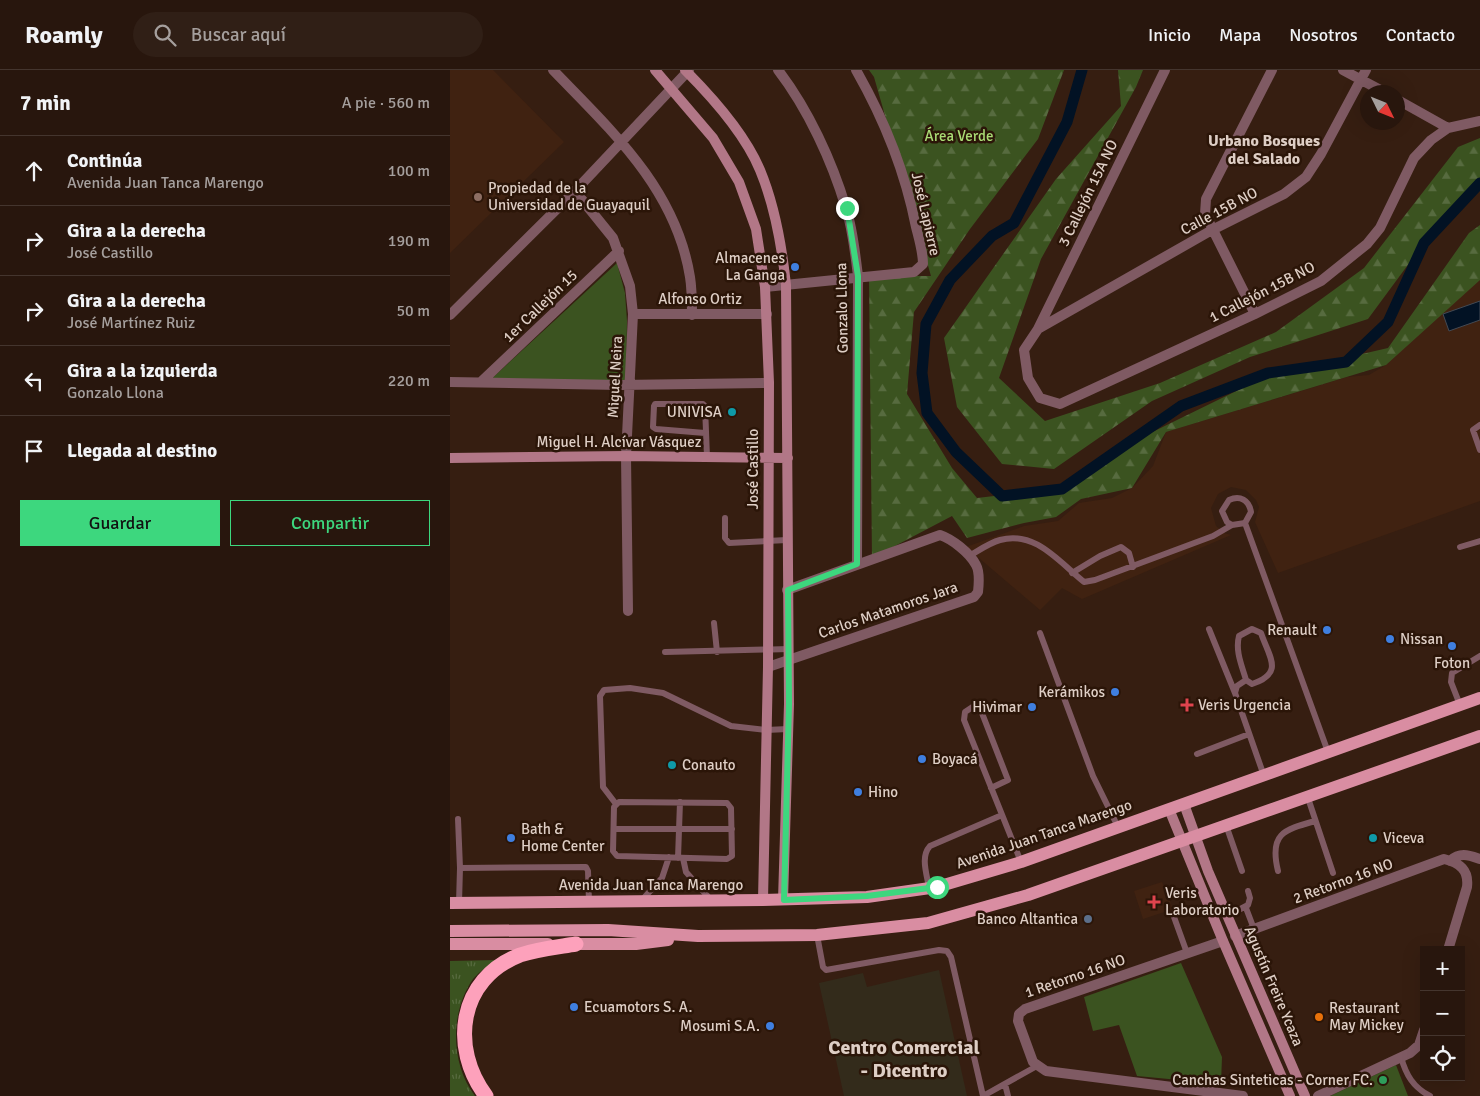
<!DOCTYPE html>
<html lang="es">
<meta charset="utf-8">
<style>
body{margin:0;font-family:Signika,sans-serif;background:#301f16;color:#f1f3f6}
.controls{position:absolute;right:15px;bottom:15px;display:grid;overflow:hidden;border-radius:0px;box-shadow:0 5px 20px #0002}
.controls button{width:45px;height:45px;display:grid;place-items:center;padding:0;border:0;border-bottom:1px solid #44352e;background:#28160d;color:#f1f3f6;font:25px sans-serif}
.compass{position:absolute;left:910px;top:15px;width:45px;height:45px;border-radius:50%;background:#28160d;box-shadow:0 5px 20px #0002;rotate:133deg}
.stop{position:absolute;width:15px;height:15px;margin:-11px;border:4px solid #3dd77e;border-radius:50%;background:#fff}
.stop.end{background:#3dd77e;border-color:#fff;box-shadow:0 1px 5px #0008}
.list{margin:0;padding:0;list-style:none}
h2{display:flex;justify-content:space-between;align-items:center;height:65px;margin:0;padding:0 20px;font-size:21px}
h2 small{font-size:16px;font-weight:400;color:#a59f9d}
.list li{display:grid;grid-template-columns:32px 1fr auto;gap:15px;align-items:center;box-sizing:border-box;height:70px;padding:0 20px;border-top:1px solid #44352e}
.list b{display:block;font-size:19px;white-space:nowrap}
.list p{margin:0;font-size:16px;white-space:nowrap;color:#a59f9d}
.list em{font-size:16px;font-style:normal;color:#a59f9d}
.actions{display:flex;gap:10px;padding:15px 20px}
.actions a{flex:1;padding:11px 0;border:1px solid #3dd77e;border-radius:0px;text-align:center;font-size:18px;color:#3dd77e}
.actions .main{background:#3dd77e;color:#111}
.icon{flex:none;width:28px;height:28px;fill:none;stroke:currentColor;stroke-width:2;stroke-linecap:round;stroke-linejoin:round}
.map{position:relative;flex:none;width:1030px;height:1026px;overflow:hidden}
header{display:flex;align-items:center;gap:30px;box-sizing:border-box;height:70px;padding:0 25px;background:#28160d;border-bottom:1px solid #44352e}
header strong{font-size:24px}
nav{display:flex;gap:28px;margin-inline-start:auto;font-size:18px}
.search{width:350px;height:45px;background:#301f16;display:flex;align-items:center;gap:12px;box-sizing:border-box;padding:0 18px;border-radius:28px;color:#a59f9d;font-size:19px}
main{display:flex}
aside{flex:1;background:#28160d}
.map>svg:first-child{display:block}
.commercial{fill:#332b1b}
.built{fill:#402211}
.grass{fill:url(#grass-tufts)}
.forest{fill:url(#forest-firs)}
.green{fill:#3b5320}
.water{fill:#021224;stroke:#444a54}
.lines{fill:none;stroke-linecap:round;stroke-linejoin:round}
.canal{stroke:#021224;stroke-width:11}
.lane{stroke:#7f5a63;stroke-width:6}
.street{stroke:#7f5a63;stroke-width:10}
.secondary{stroke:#b27787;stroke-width:10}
.primary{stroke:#d98da2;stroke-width:12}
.highway{stroke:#fda1bb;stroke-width:15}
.route{stroke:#3dd77e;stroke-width:6}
.education-dot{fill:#8d6e63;stroke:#2b1508;stroke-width:2}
.shop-dot{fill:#3f7fe0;stroke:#2b1508;stroke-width:2}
.culture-dot{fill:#0f9aa8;stroke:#2b1508;stroke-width:2}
.health-dot{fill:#e0444e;stroke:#2b1508;stroke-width:2}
.service-dot{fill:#5c6f8a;stroke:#2b1508;stroke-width:2}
.food-dot{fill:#e8710a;stroke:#2b1508;stroke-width:2}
.leisure-dot{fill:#2e9e5b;stroke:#2b1508;stroke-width:2}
.labels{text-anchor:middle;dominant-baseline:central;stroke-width:5;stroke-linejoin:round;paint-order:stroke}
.park-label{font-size:15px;fill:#aadc75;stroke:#2b1508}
.poi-label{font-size:15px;fill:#decec5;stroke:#2b1508;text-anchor:start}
.street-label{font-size:15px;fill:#decec5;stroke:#2b1508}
.neighbourhood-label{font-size:16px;font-weight:bold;fill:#decec5;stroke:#2b1508}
.district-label{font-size:20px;font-weight:bold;fill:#decec5;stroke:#2b1508}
</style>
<header>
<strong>Roamly</strong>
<div class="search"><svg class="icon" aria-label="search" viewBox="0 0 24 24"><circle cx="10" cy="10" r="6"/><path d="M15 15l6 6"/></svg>Buscar aquí</div>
<nav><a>Inicio</a><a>Mapa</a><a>Nosotros</a><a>Contacto</a></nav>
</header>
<main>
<aside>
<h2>7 min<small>A pie · 560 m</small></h2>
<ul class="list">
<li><svg class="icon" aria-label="ahead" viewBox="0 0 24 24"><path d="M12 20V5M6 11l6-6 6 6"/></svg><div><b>Continúa</b><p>Avenida Juan Tanca Marengo</p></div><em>100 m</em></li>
<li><svg class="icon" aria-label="right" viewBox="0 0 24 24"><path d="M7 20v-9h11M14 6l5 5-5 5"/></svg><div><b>Gira a la derecha</b><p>José Castillo</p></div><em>190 m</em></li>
<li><svg class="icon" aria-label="right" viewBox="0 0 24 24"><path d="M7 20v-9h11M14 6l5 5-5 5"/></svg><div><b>Gira a la derecha</b><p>José Martínez Ruiz</p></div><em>50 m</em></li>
<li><svg class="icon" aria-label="left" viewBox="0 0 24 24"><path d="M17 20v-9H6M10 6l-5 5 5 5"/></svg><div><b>Gira a la izquierda</b><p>Gonzalo Llona</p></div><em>220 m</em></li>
<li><svg class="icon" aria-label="arrive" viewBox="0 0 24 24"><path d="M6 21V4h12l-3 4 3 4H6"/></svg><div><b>Llegada al destino</b></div></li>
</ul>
<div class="actions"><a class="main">Guardar</a><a>Compartir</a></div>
</aside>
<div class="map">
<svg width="1030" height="1026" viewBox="0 0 1030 1026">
<defs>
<pattern id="grass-tufts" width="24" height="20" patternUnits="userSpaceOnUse" patternTransform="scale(1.25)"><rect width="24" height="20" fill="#3b5320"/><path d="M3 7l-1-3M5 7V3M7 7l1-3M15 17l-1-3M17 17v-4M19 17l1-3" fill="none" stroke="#576b3f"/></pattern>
<pattern id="forest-firs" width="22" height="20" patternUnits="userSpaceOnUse" patternTransform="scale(1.25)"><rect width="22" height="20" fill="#3b5320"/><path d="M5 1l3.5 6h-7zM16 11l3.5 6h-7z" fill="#576b3f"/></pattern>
</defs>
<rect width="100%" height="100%" fill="#361e11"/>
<!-- commercial -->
<path class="commercial" d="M489 900 517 1026H394L369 913 413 903 417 917Z"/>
<!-- built -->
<path class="built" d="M0 0H43L114 72 0 183Z
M1030 207V431L828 503 805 452 809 437 806 430 796 420 781 417 768 424 761 438 766 456 774 463 781 465 632 529 612 518 590 540 516 477 574 456 608 451 629 433 662 428 682 418 703 396 716 362 897 307 919 305 936 295Z
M712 812 723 839 693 849 684 821Z"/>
<!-- grass -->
<path class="grass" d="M47 890C39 895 30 901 23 909 0 942 0 993 25 1026H0V891Z"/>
<!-- forest -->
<path class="forest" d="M419 0H614L588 69 520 159 464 242 457 324 502 398 527 428 620 417 680 373 817 306 938 278 1019 163 1030 155V210L936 295 716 362 682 418 631 429 606 447 574 453 517 468 502 446 422 488 419 206H481L424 7Z
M668 0H693L686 17 591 189 549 308 595 351 710 313 826 262 914 198 1008 77 1030 68V112L974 173 918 249 800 287 702 331 604 399 552 394 507 337 494 268 606 109 671 36Z"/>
<!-- green -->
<path class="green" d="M167 193 175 223 177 251 176 314 38 312Z
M731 893 772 987 771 1014 687 1006 669 955 643 961 634 927Z
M946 995 958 1026H880Z"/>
<!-- water -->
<path class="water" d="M1030 231V250L999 261 993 244Z"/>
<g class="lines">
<!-- canal -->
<path class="canal" d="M632 0 617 52 564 153 542 166 500 210 476 254 472 303 477 343 506 382 552 426 612 419 731 336 818 303 896 292 938 252 974 173 1030 113"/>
<!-- lane -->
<path class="lane" d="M1030 355 1023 360 1030 380
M255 363 206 359 203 357 204 336 205 334H253L255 336 257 387
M275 448V468L279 473 337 470
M795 453 878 682
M1010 477 1030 471
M519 486C528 481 539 473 550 470 585 460 609 492 634 512L645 510 763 466 782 455 795 453 801 442C799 430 790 425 779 430L772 441 777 452 782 455
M622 503 650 486 671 477 679 483 683 497
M264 553 267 582
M759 559 785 623
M590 563 643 706 668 757
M215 582 339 579
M796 610C792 596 785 581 789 566L802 559 811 563C819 587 835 603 802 614L796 610 787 616 785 623 814 706
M1010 635 1001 612 1002 603 1030 586
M747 684 799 664
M541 718 558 710 530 638 524 636 515 642 514 650 571 792
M858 728 883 803
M169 732 277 733 281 738 282 786 277 789 167 786 163 781 164 737Z
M166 734 153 717 150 626 154 620 180 618 213 623 281 656 316 660 338 659
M8 749 10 798 136 797 138 801 139 832
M776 755 792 801
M164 759H282
M228 788 230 732
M233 788 236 802 261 830
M828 801C819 764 833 760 865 751
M479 818C477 804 470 787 480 776L552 745
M192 830 212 808 219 787
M9 833 10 798
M796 838 804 859
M777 846 798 835 800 828 798 821
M724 847 737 883
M367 865 373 897 376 900 489 880 497 881 501 887 533 1026
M951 987C956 1005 963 1017 980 1026
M555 1014 558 1026
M533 1026 587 996"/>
<!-- street -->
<path class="street" d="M103 0C161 60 226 119 240 207 242 219 242 233 242 245
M328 0C358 39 382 91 396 138 403 160 405 183 408 206L407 494
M715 0 588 259 574 280 578 308 590 328 610 334 805 244 871 211 917 174 930 158 964 88 981 70 998 58
M893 0 934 22
M948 30 998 58 1030 51
M125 121 163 168 180 216 183 244 176 386 178 541
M315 217 464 202 473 194C473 182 469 169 466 157 455 101 434 49 406 0
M183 244H317
M805 244 755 144 756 129 822 0
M0 245 125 121 239 0
M588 259 762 160 834 124 856 107 871 84 916 0
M0 312 170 315 319 313
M31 312 169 181
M318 597 524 527 528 522C529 513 530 502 526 495 520 483 502 469 490 465L337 520
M1000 791C1010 782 1018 785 1030 789
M785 866 994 789C1010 793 1019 800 1017 817L998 880
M773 871 575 939 569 944 568 951 583 992 596 1001 793 1026
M868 1026 960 983 969 975 974 960"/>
<!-- secondary -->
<path class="secondary" d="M205 0 263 68 289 112 306 159 315 217 319 313 318 597 313 830
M235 0C262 27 295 64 310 100 325 136 332 177 336 215L339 634 333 830
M0 388 176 386 338 388
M734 734 758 801 855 1026
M719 739 773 871 840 1026"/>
<!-- primary -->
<path class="primary" d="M0 833 313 830 417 827 487 817 571 792 1030 628
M0 861 158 860 248 866 367 865 478 853 578 825 1030 666
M0 874H98
M118 874H186L218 870"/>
<!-- highway -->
<path class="highway" d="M36 1026C0 978 8 909 70 885 88 879 108 877 126 874"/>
</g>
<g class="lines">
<!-- route -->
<path class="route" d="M397 138 408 206 407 494 338 520 339 634 334 830 417 826 487 817"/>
</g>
<!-- markers -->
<circle class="education-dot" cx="28" cy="127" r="5"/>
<g class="shop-dot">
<circle cx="345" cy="197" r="5"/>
<circle cx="877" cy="560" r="5"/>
<circle cx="940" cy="569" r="5"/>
<circle cx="1002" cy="576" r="5"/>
<circle cx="665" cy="622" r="5"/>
<circle cx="582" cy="637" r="5"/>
<circle cx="472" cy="689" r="5"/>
<circle cx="408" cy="722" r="5"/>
<circle cx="61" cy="768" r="5"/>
<circle cx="124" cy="937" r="5"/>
<circle cx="320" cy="956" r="5"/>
</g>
<g class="culture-dot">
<circle cx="282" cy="342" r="5"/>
<circle cx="222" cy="695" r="5"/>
<circle cx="923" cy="768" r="5"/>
</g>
<g class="health-dot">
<path d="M734.5 627.5h5v5h5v5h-5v5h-5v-5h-5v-5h5z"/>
<path d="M701.5 824.5h5v5h5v5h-5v5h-5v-5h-5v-5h5z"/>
</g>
<circle class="service-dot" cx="638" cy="849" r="5"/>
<circle class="food-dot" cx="869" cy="947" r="5"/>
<circle class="leisure-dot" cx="933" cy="1010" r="5"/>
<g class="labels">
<!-- park labels -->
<g class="park-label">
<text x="509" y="66">Área Verde</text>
</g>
<!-- poi labels -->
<g class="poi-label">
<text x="38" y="118">Propiedad de la<tspan x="38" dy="17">Universidad de Guayaquil</tspan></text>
<text x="335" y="188" text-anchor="end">Almacenes<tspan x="335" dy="17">La Ganga</tspan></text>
<text x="272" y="342" text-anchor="end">UNIVISA</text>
<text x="867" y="560" text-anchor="end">Renault</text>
<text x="950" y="569">Nissan</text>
<text x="1002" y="593" text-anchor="middle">Foton</text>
<text x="655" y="622" text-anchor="end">Kerámikos</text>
<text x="748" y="635">Veris Urgencia</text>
<text x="572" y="637" text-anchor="end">Hivimar</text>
<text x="482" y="689">Boyacá</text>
<text x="232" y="695">Conauto</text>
<text x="418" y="722">Hino</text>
<text x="71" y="759">Bath &amp;<tspan x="71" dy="17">Home Center</tspan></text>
<text x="933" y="768">Viceva</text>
<text x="715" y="823">Veris<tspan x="715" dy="17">Laboratorio</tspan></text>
<text x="628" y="849" text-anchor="end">Banco Altantica</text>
<text x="134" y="937">Ecuamotors S. A.</text>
<text x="879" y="938">Restaurant<tspan x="879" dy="17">May Mickey</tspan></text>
<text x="310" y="956" text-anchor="end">Mosumi S.A.</text>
<text x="923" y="1010" text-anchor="end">Canchas Sinteticas - Corner FC.</text>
</g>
<!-- street labels -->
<g class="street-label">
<text transform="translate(638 123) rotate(-64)">3 Callejón 15A NO</text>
<text transform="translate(769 141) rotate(-28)">Calle 15B NO</text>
<text transform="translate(476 144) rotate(77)">José Lapierre</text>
<text transform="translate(812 222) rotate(-27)">1 Callejón 15B NO</text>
<text x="250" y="229">Alfonso Ortiz</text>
<text transform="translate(90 236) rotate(-44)">1er Callejón 15</text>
<text transform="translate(392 238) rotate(-91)">Gonzalo Llona</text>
<text transform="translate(165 307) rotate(-87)">Miguel Neira</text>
<text x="169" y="372">Miguel H. Alcívar Vásquez</text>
<text transform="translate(303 399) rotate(-90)">José Castillo</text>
<text transform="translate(438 540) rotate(-19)">Carlos Matamoros Jara</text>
<text transform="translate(594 764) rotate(-19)">Avenida Juan Tanca Marengo</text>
<text transform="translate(893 811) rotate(-20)">2 Retorno 16 NO</text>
<text x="201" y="815">Avenida Juan Tanca Marengo</text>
<text transform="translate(625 906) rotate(-19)">1 Retorno 16 NO</text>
<text transform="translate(824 916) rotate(67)">Agustín Freire Ycaza</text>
</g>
<!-- neighbourhood labels -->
<g class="neighbourhood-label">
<text x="814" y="71">Urbano Bosques<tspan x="814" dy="18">del Salado</tspan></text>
</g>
<!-- district labels -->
<g class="district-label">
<text x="454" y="977">Centro Comercial<tspan x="454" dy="23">- Dicentro</tspan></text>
</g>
</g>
</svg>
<div class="controls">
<button>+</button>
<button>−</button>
<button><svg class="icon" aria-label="locate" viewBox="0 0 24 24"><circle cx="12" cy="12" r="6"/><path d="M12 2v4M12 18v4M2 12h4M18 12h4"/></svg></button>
</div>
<svg class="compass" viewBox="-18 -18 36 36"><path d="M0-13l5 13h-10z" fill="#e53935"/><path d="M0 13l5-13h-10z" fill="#a59f9d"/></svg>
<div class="stop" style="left:487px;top:817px"></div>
<div class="stop end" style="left:397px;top:138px"></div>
</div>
</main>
